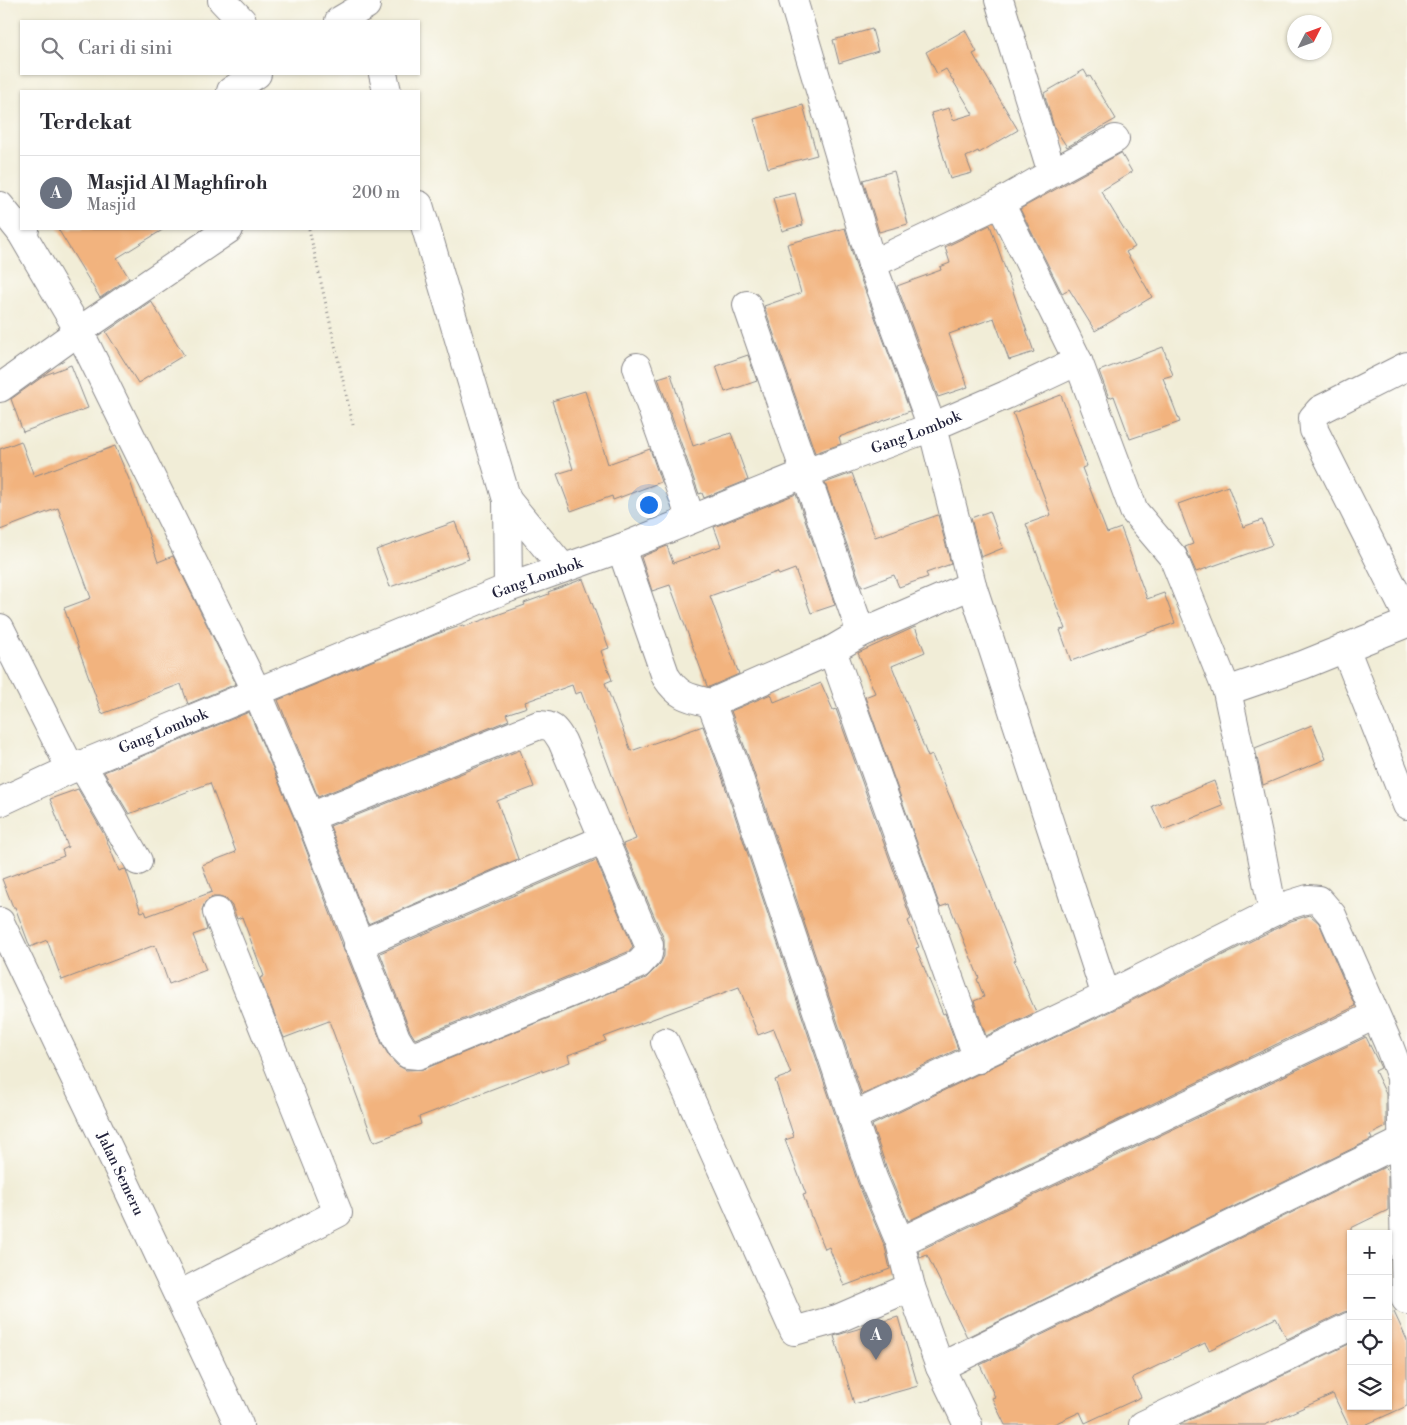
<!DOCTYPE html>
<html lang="id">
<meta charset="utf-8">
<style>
body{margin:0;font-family:"Libre Bodoni",serif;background:#f7f7f7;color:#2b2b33}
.controls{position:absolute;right:15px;bottom:15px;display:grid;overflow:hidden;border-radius:0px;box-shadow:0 1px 4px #0004}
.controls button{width:45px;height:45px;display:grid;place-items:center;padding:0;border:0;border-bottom:1px solid #e1e1e2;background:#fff;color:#2b2b33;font:25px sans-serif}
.compass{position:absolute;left:1287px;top:15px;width:45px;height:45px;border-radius:50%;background:#fff;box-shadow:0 1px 4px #0004;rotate:48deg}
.you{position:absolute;left:648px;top:504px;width:18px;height:18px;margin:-12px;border:4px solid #fff;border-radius:50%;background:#1a73e8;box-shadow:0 0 0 8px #1a73e833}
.badge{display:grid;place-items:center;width:32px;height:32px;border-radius:50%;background:#0f766e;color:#fff;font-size:16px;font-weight:700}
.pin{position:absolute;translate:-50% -41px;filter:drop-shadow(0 1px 2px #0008)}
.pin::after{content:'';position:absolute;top:26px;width:18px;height:15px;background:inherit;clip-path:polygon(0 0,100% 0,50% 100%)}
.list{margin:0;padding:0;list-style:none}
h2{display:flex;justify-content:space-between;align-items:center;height:65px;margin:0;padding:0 20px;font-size:21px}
h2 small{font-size:16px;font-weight:400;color:#7c7c81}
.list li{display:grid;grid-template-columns:32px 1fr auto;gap:15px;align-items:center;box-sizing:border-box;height:75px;padding:0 20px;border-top:1px solid #e1e1e2}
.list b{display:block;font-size:19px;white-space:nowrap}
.list p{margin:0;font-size:16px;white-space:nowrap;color:#7c7c81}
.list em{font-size:16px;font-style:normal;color:#7c7c81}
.icon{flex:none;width:28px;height:28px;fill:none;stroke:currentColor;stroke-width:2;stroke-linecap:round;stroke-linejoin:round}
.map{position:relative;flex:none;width:1407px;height:1425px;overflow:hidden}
.search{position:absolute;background:#fff;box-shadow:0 1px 4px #0004;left:20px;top:20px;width:400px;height:55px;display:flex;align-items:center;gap:12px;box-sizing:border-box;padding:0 18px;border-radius:0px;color:#7c7c81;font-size:19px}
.panel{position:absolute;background:#fff;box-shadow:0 1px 4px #0004;left:20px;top:90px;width:400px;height:140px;border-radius:0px}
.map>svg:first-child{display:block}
.building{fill:#f2b37e}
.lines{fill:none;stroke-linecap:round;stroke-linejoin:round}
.minor-casing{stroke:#8a8889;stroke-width:30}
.path{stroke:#8a8889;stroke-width:3;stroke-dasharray:1 4;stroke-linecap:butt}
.minor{stroke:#fff;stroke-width:28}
.labels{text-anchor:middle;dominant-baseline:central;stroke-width:4;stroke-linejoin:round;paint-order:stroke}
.street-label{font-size:15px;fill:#22223b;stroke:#fdfcf7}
</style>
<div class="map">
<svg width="1407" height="1425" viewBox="0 0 1407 1425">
<rect width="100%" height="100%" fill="#fdfcf7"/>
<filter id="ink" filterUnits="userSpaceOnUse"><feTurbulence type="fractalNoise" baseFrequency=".02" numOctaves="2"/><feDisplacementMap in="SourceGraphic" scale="10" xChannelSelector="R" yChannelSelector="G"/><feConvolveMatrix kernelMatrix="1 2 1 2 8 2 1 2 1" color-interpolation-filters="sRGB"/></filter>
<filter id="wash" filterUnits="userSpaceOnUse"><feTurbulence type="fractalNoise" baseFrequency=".0096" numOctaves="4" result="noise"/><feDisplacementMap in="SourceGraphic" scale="20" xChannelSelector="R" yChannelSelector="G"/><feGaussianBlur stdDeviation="1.12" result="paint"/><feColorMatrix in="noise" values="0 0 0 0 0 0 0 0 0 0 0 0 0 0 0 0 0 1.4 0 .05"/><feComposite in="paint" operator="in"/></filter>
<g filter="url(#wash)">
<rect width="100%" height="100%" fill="#f1edd7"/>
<g id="blocks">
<!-- building -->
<path class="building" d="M872 29 878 51 839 63 833 40Z
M965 30 977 52 973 54 1018 130 979 153 978 151 966 157 972 173 950 179 931 113 949 108 953 120 973 114 946 69 937 74 926 52Z
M1084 70 1088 77 1090 76 1116 119 1067 147 1054 127 1044 93Z
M803 105 817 155 768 168 754 119Z
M1121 153 1132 172 1101 191 1135 247 1126 252 1152 297 1095 331 1069 289 1062 293 1020 209Z
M894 171 908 224 879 232 863 180Z
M795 193 803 225 782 231 773 198Z
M990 225 1034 352 1009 360 994 318 949 334 968 387 938 397 897 286 941 270 940 267 950 263 945 247Z
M845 228 857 269 910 411 839 437 841 444 815 453 764 306 801 293 787 244Z
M58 229H164L117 258 129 278 100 298Z
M151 301 184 355 138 383 106 332Z
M1163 347 1173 375 1163 378 1180 422 1130 439 1114 396 1109 398 1099 371Z
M748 355 757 381 725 392 716 366Z
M71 365 88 408 23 432 11 399 45 375Z
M671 374 693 446 731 433 748 480 704 498 702 493 699 494 658 378Z
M585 391 608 464 650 449 661 482 613 500 612 496 571 511 557 474 573 469 552 401Z
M1061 395 1087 466 1082 468 1107 533 1121 528 1147 599 1164 593 1175 623 1071 661 1060 630 1065 629 1026 524 1051 515 1013 413Z
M21 441 34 476 115 446 131 484 158 562 173 556 236 684 188 704 181 684 102 714 64 608 91 598 58 508 0 530V449Z
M852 473 875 537 938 515 951 564 926 573 928 577 899 587 894 575 862 587 825 483Z
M1228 486 1243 527 1262 520 1272 545 1196 572 1185 547 1193 544 1178 504Z
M796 494 835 605 811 613 795 569 779 575 777 572 710 596 739 674 709 687 707 686 670 585 652 591 641 557 667 546 673 563 721 546 714 527Z
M990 511 1003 548 981 557 971 518Z
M455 522 469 559 390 587 376 550Z
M583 579 609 648 601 651 612 680 605 683 631 751 703 726 720 771 858 1183 885 1247 890 1269 844 1286 829 1247 825 1249 812 1217H811L803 1195 806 1194 785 1140 794 1137 775 1080 791 1074 774 1029 758 1035 739 987 604 1037 606 1041 568 1055 570 1062 542 1072V1070L419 1117 421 1124 374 1142 329 1021 284 1038 260 978 264 976 242 917 237 919 232 906 226 899 219 897H212L205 902 202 910 207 930 193 935 206 970 169 984 155 945 62 980 47 940 30 947 15 907H13L2 879 64 856 62 850 68 847 50 799 78 789 105 836 119 871 125 869 126 870 141 912 145 911 147 916 212 892 202 865 236 852 210 783 129 814 104 772 249 712 296 823 342 944 344 951 347 956 382 1044 389 1056 397 1065 406 1070 424 1069 646 978 660 964 664 956V939L623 844 636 839 581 692 575 694 572 685 525 702 527 707 506 714 509 720 318 797 278 700 437 634 463 625V627L525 605 524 603 549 594 548 592Z
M915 627 925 652 892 666 928 757 932 755 978 863 1016 960 1014 961 1036 1012 986 1036 974 1001 984 997 977 979 979 978 949 904 940 907 865 697 875 693 858 653Z
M821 683 833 710 836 709 911 919 908 921 919 947 916 948 943 1014 945 1013 958 1049 862 1095 750 761 731 711 771 694 774 702Z
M1312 725 1326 759 1263 785 1255 748Z
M520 750 534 787 497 801 518 859 368 924 330 826Z
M1214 781 1223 806 1163 830 1152 806Z
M596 860 633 947 630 951 415 1039 410 1031 380 953Z
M1310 915 1319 923 1355 1006 1352 1007V1008L908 1221 888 1172 872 1125 978 1074 984 1073 990 1068 1113 1010 1291 921Z
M1366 1037 1381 1068 1375 1071 1386 1094V1127L1370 1135 1372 1139 967 1337 927 1255 920 1258 918 1251Z
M1385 1167 1388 1172V1210L1351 1228V1311L1344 1312 1287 1339 1276 1318 1209 1350 1205 1343 1132 1378 1141 1397 1085 1423 1080 1412 1052 1425H1005L992 1398 995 1397 980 1365Z
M1394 1312 1407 1340V1406L1365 1425H1348L1333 1394 1265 1425H1179L1351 1343V1406H1388V1315Z
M898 1317 918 1386 854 1404 834 1336Z"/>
</g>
</g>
<g filter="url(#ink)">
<use href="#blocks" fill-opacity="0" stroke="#8a8889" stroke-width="1"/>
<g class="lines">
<defs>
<g id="minor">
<path d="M222 0 242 21"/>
<path d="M793 0 872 264 932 427 972 585 861 633 832 650"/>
<path d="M339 21 366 5"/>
<path d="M383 74 387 91"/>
<path d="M231 91 257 74"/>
<path d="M1052 173 1115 139"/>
<path d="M1000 203 1078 361 1134 511 1173 557 1227 691 1260 845 1273 912"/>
<path d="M419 205 507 500 508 588"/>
<path d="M0 206 21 232"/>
<path d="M25 229 21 232 79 331 257 692 310 817 396 1038 402 1048 408 1054 418 1055 626 970 639 964 648 954 649 945 562 741C555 730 553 725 539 725L310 817"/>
<path d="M872 264 1000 203 1052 173 999 0"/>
<path d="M747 305 861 633"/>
<path d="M1407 366 1320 410 1313 418 1314 430 1407 615"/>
<path d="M637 367 691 519"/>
<path d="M0 388 79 331 229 229"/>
<path d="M507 500 563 568"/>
<path d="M621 548 666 677C679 697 689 698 711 703L735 766 873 1178 900 1242 911 1287 940 1367 968 1425"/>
<path d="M972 585 1106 996"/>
<path d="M0 628 71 769"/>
<path d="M1345 648 1407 805"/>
<path d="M1227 691 1303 665 1407 623"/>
<path d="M711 703 832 650 978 1059"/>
<path d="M82 765 138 861"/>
<path id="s1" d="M0 802 71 769 508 588 621 548 806 473 932 427 1006 395 1078 361"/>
<path id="s2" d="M0 922 120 1172 239 1425"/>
<path d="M358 945 604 839"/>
<path d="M665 1042 794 1331 837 1319 911 1287"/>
<path d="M852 1117 1106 996 1285 906 1308 899 1319 900 1332 915 1388 1043 1401 1077 1406 1300"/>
<path d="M900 1242 1375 1015"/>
<path d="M179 1295 338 1213 217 912"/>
<path d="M940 1367 1403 1141"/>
<path d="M1143 1425 1351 1326"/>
</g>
</defs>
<!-- minor casing -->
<use href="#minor" class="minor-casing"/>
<!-- path -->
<path class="path" d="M309 229 353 425"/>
<!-- minor -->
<use href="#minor" class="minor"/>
</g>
</g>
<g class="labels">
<!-- street labels -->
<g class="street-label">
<text stroke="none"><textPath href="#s1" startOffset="988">Gang Lombok</textPath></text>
<text stroke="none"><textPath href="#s1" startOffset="582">Gang Lombok</textPath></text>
<text stroke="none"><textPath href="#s1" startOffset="178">Gang Lombok</textPath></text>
<text stroke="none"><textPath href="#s2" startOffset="279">Jalan Semeru</textPath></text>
</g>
</g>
</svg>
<div class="controls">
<button>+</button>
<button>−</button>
<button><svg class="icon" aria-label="locate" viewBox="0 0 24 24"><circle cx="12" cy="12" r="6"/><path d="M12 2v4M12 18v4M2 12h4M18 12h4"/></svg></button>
<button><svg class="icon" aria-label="layers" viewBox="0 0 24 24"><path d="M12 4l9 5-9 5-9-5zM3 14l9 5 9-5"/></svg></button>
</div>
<svg class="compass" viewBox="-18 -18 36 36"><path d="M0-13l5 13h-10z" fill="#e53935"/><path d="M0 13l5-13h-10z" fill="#7c7c81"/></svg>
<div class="you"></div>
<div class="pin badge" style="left:876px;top:1360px;background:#6b7280">A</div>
<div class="search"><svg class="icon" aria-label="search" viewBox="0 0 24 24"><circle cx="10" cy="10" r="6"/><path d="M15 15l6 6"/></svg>Cari di sini</div>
<section class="panel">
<h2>Terdekat<small></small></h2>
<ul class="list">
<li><span class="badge" style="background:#6b7280">A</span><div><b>Masjid Al Maghfiroh</b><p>Masjid</p></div><em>200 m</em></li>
</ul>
</section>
</div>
